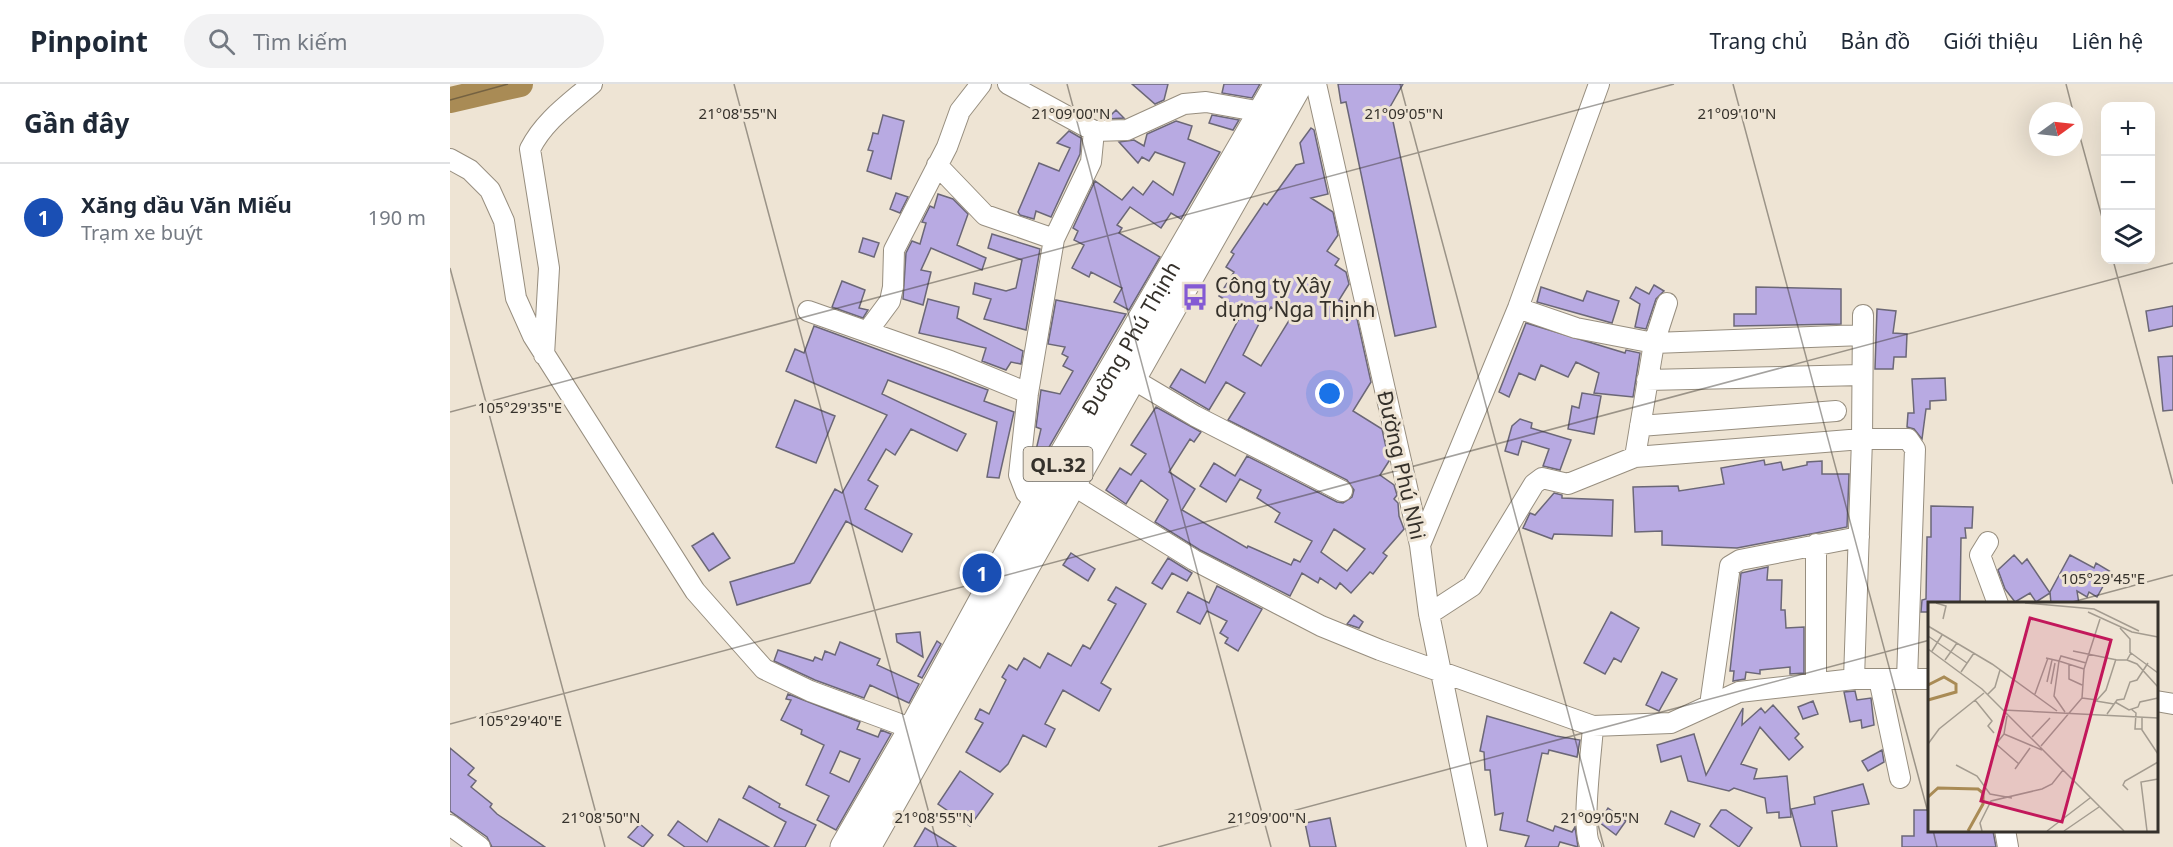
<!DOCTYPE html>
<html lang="vi">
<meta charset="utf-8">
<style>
body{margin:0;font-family:"Noto Sans",sans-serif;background:#f2f2f3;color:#1f2937}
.controls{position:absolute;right:18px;top:18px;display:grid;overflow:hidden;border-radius:12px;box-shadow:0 6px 24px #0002}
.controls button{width:54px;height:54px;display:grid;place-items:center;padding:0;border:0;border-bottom:2px solid #e0e1e3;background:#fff;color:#1f2937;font:30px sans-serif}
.compass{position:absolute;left:1579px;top:18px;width:54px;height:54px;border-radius:50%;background:#fff;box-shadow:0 6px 24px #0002;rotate:75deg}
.you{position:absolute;left:880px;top:310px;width:21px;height:21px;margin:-15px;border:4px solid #fff;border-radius:50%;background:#1a73e8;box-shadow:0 0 0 9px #1a73e833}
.badge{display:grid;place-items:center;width:39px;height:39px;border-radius:50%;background:#845ad4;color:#fff;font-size:20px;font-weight:700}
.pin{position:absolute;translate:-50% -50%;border:3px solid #fff;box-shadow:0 2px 6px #0006}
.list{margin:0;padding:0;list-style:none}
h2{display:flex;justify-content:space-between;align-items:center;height:78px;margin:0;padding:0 24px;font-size:26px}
h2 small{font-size:20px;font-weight:400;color:#747a83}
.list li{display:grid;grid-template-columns:39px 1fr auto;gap:18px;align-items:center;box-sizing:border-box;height:108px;padding:0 24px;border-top:2px solid #e0e1e3}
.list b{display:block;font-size:22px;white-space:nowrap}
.list p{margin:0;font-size:20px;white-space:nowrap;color:#747a83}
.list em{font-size:20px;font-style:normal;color:#747a83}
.icon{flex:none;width:33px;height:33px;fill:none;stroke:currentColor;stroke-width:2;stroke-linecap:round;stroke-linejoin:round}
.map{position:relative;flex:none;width:1723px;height:763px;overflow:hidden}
header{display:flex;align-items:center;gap:36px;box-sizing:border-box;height:84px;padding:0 30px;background:#fff;border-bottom:2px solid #e0e1e3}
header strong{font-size:28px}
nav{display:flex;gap:33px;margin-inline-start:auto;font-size:21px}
.search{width:420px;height:54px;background:#f2f2f3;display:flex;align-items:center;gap:15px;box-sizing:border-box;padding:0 21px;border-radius:33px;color:#747a83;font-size:22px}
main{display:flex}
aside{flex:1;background:#fff}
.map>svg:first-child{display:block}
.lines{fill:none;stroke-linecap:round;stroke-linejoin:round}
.river{stroke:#a98b55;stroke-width:26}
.building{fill:#b8aae2;stroke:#6b6777;stroke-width:1.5;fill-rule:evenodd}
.minor-casing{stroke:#978e7f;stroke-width:22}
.highway-casing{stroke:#978e7f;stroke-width:29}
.minor{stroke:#fff;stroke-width:20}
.highway{stroke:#fff;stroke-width:27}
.ticks{fill:none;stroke:#35312b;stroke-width:1.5;stroke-opacity:0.45}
.labels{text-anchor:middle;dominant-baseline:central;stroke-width:6;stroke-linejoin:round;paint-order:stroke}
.shield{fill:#eee4d4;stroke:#6c675e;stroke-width:1.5}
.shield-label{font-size:20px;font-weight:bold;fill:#35312b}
.poi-label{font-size:21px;fill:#35312b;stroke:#eee4d4;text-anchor:start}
.street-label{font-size:21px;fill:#35312b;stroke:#eee4d4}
.inset-river{fill:none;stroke:#a98b55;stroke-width:3}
.inset-road{fill:none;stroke:#a49c90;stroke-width:1.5}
.view{fill:#c2185b;fill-opacity:0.15;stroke:#c2185b;stroke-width:3}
.inset-edge{fill:none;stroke:#35312b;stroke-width:3}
.ticks-label{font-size:15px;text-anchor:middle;fill:#35312b;stroke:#eee4d4;stroke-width:6;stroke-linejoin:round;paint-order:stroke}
</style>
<header>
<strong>Pinpoint</strong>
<div class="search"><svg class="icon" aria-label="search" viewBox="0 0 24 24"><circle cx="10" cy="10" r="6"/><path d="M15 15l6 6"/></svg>Tìm kiếm</div>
<nav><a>Trang chủ</a><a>Bản đồ</a><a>Giới thiệu</a><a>Liên hệ</a></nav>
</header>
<main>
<aside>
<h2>Gần đây<small></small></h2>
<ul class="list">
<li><span class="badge" style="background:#1a4fb4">1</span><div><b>Xăng dầu Văn Miếu</b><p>Trạm xe buýt</p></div><em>190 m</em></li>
</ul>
</aside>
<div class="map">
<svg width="1723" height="763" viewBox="0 0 1723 763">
<rect width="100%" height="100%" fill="#eee4d4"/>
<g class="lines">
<!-- river -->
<path class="river" d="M0 16 70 0"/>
</g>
<!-- building -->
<path class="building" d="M682 0H718L714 16 705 20Z
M774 0H810L802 14 772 9Z
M888 0H953L940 23 986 243 945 252 896 18 891 19Z
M666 26 674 34 657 35Z
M433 31 454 37 441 95 417 87 423 67 418 66 421 57 423 49 428 50Z
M762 31 789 36 783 46 759 39Z
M726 37 742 42 738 55 770 68 731 135 721 129 711 144 680 123 667 141 672 144 669 149 710 173 679 226 664 218 672 204 641 188 639 193 622 184 634 161 624 156 628 147 623 144 645 97 672 116 683 103 693 111 703 97 723 111 735 79 705 68 699 77 692 73 688 79 669 58 684 56 694 62 697 50Z
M861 44 864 46 878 110 861 114 883 128 888 151 877 167 889 175 885 181 896 188 899 200 889 216 904 221 921 298 903 327 932 345 939 377 930 391 944 401 947 411 944 415 948 419 949 432 954 445 933 469 937 472 923 490 920 488 901 509 890 499 886 505 870 494 868 499 852 489 840 512 750 466 705 438 718 416 691 396 676 420 656 406 670 384 681 391 696 370 681 361 706 323 751 348 744 358 740 355 719 388 745 405 732 426 797 464 798 462 841 481 844 475 850 478 862 457 825 438 830 429 807 414 811 406 790 395 776 418 750 402 764 379 785 392 797 372 887 418 893 419 902 413 904 406 897 396 778 336 795 309 776 298 759 326 720 303 731 285 755 299 793 227 769 212 784 188 776 183 784 170 781 168 814 119 817 121 846 81 854 79 850 59ZM821 223 840 235 811 282 793 271 814 230 816 231ZM884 445 915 465 897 487 871 468Z
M619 47 631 54 630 70 601 133 586 127 584 135 570 131 568 128 589 79 609 87 620 64 607 59Z
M446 109 458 113 450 129 440 125Z
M488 110 503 115 518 130 507 161 536 174 532 186 481 164 471 186 481 188 473 221 453 215 456 169 462 157 470 160 476 139 472 138 480 122 484 124Z
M542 150 590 165 576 246 534 235 541 215 523 210 525 199 556 207 566 204 572 176 538 164Z
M413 154 429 159 424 173 409 168Z
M392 197 415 206 409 224 418 226 413 234 382 223Z
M1204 201 1214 207 1206 215 1196 245 1185 243 1190 220 1180 214 1186 203 1199 210Z
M1091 203 1133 217 1137 207 1169 217 1162 239 1087 218Z
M1306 203 1391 205V240L1284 242V230H1306Z
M478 215 509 223 507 234 573 267 571 280 561 278 556 286 532 277 536 264 469 249Z
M606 216 676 230 587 384 582 383 591 345 586 343 591 306 610 310 623 287 613 282 618 273 612 270 615 263 598 260Z
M1723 222V242L1699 247 1696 227Z
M1427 225 1446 227 1443 249 1457 250 1456 273H1444L1443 285H1425Z
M1076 239 1175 269 1176 266 1190 269 1183 313 1144 309 1149 289 1126 278 1118 293 1091 281 1085 296 1069 289 1059 313 1049 308Z
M364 242 538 306 534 317 564 328 549 394 537 393 547 338 438 296 432 310 516 350 507 367 461 345 445 371 436 365 418 396 428 402 415 425 462 450 452 468 396 437 360 499 287 521 280 498 344 479 385 405 392 409 437 331 336 287 345 265 354 269Z
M1723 272V326L1713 327 1708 273Z
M1495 294 1496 316 1480 317V325H1476L1472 355 1464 345 1457 343 1458 329H1464L1462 295Z
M1132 309 1151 312 1144 350 1118 345 1122 322 1129 324Z
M345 316 385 332 366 379 326 363Z
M1070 335 1082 339 1081 344 1121 356 1110 386 1093 382 1099 365 1072 357 1068 371 1055 367 1062 342Z
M1314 376 1315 381 1331 378 1333 386 1357 381V378L1372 377V390H1399L1397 443 1287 464 1212 461V447L1185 448 1183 403 1228 402 1229 407 1274 400 1271 384Z
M1104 409 1112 411V414L1163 416 1162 452 1104 450 1102 455 1073 444 1080 429 1085 431Z
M1481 422 1523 423 1522 444H1515L1516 454H1511L1510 520H1480V528H1471L1472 516 1476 515 1477 453H1481Z
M263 449 280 474 259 487 242 462Z
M621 469 645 485 638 497 613 481Z
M1564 471 1572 480 1577 475 1600 509 1586 518 1580 509 1565 518 1555 505 1548 486Z
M1620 471 1644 484 1646 479 1661 488 1647 513 1639 508 1637 513 1627 507 1629 520H1601L1600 508Z
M718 474 742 489 737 497 722 489 712 505 702 499Z
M1318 483 1317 496H1332L1331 526H1335L1336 544 1354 543V589L1340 590V583L1310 586V590L1296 588 1295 595 1283 597 1284 587H1280L1291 489Z
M767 502 812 525 788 567 775 559 778 554 770 549 777 537 757 527 750 540 727 528 738 508 759 519Z
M666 503 696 520 651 599 661 605 649 627 613 606 595 640 605 645 596 663 573 651 558 680 550 688 516 668 533 639 525 635 530 625 539 630 556 596 552 593 559 581 567 586 574 574 590 584 598 569 621 582 633 561 640 565 666 520 658 516Z
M1161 528 1189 544 1171 578 1164 574 1155 590 1134 579Z
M904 531 913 538 909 544 897 540Z
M470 548 473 573 447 558 446 550Z
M487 557 491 560 472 594 468 592Z
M390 558 430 575 427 581 469 600 459 619 420 601 414 614 365 596 324 577 328 566 363 577 365 573 372 576 375 567 385 571Z
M1212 588 1227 595 1209 627 1196 621Z
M1405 607 1407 616 1421 614 1424 641 1412 644 1411 636 1400 638 1394 608Z
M338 610 410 638 407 645 428 653 431 646 441 650 386 746 367 736 379 712 356 701 374 661 351 650 352 646 331 636 341 616 336 615ZM390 667 410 675 399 698 380 689Z
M1363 617 1368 630 1353 635 1348 623Z
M1323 621 1349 650 1345 654 1353 663 1339 676 1310 643 1291 680 1307 685 1304 695 1337 692 1341 733 1329 734V728L1317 729 1315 714 1284 704 1279 707 1238 697 1231 672 1211 678 1207 661 1244 650 1256 691 1293 624 1292 641 1311 624 1315 629Z
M1037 632 1106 652 1130 656 1127 673 1099 666 1098 670 1092 669 1077 737 1103 747 1105 742 1122 748 1125 743 1128 763 1110 758 1108 763H1075L1079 752 1050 746 1053 729 1045 731 1040 686H1035L1034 668 1030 667Z
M0 664 24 684 18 691 26 697 21 703 42 720 40 723 47 730 95 763H42L37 753 0 727Z
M1432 666 1434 678 1418 687 1412 677Z
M510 687 543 710 520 742 488 720Z
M1413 700 1419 720 1382 727 1387 763H1351L1341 725 1365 720 1364 713Z
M299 702 330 720 329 723 366 741 355 763H324L336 738 293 714Z
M1158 724 1176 737 1166 751 1149 738Z
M1271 726H1276L1302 744 1289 763 1260 742Z
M1464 726H1480V747H1543L1546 763H1452V752H1464Z
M1221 727 1250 740 1244 753 1215 740Z
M880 734 886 763H860L855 739Z
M269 735 319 763H235L218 751 228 737 257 758Z
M190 740 203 751 193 763 178 753Z
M475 744 506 763H464Z"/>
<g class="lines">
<defs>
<path id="minor" d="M558 0 644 47
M866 0 970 461 979 530 1027 763
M0 75 20 86 40 106 54 137 66 214 83 252 245 507 314 585 360 607 463 645
M487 81 535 131 604 155
M1068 224 1126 244 1204 259 1413 251
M358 227 500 277 578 309
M1413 231 1412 355H1458L1465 365 1457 595
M417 248 440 217 443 203 444 166 497 63 510 27 531 0
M94 271 99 184 80 65C94 37 119 20 142 0
M681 294 745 332 892 407
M1197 296 1412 291
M1190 342 1386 327
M1185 373 1204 259 1217 219
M621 400 744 476 871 542 930 566 1143 642 1221 639 1289 608 1404 595H1480
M588 416 576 409 569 391 578 309 604 155 641 78 644 47 677 46 734 20 756 18 812 28
M1538 458 1530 471 1548 520
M970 461 1068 224 1149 0
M979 530 1022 502 1084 400 1092 394 1118 400 1185 373 1412 355 1404 595
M1429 595 1450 694
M1366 599V460
M1706 617 1723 620
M1260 621 1280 482 1290 476 1409 453
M0 741 30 763
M1555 746 1558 763
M1141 763C1130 748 1142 665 1143 642"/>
<g id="highway">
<path id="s1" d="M394 763 468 635 600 393 828 0"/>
<path d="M417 763 849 0"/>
</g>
</defs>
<!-- minor casing -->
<use href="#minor" class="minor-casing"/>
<!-- highway casing -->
<use href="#highway" class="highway-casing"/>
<!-- minor -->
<use href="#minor" class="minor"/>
<!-- highway -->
<use href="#highway" class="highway"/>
</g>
<!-- ticks -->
<path class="ticks" d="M284 0 488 763M617 0 821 763M950 0 1154 763M1283 0 1480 736M1616 0 1623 27M0 16 58 0M1624 31 1656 148M1663 176 1723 400M0 184 155 763M0 328 1224 0M1615 520 1723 491M0 640 1723 179M1483 746 1487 763M708 763 1480 556"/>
<!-- icons -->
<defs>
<symbol id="bus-bare" viewBox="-9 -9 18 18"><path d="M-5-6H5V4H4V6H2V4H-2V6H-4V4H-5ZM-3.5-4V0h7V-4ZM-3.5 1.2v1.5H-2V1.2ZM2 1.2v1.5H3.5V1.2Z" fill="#845ad4" stroke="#eee4d4" stroke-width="2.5" paint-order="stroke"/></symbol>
</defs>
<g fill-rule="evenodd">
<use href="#bus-bare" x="726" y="194" width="38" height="38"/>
</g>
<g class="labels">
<!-- shield labels -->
<rect class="shield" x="573.5" y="363" width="69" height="34" rx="4.5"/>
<g class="shield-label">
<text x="608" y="380">QL.32</text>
</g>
<!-- poi labels -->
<g class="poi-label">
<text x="765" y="201">Công ty Xây<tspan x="765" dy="24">dựng Nga Thịnh</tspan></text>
</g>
<!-- street labels -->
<g class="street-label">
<text stroke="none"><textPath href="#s1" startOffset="584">Đường Phú Thịnh</textPath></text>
<text transform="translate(952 381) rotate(77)">Đường Phú Nhi</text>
</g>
</g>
<!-- overview -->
<g transform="translate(1478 518)">
<rect width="230" height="230" fill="#eee4d4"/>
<path class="inset-river" d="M0 83 16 75 28 82V90L0 98M0 195 10 186 50 187 55 191V202L40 229"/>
<path class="inset-road" d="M8 1 18 4 15 17M97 1 166 7 211 29M160 10 204 30 230 35M0 24 64 62 129 109M192 26 202 37V51M0 34 39 61M0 47 54 87 196 229M4 49 14 33M145 49 189 58H199L203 51 230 71M118 56 131 59 133 54 158 61M17 58 29 41M199 58 209 62 230 85M141 62V77L154 83M33 70 46 51M119 80 124 58M123 82 127 61M60 92 67 85 72 68M107 92 120 56M154 96 169 98 178 88 188 57M47 98 64 119 60 124 66 131M168 99 186 102M187 100 201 108 210 105 212 100 230 96M203 107 208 111 207 127H214M75 108 230 116M137 110 126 94 131 59 156 67M179 112 189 98 196 97 202 80 209 78 220 61M79 114 76 132 114 148M214 115V128L230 152M76 132 68 142 91 162M104 135 122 116M0 142 11 127 56 91M113 144 154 96 156 67 172 17M28 163 49 174 62 192 84 196M87 167 102 146M200 188 195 183 197 179 230 160M54 229 52 221 63 199 114 187 124 182 135 168M119 229 162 196M136 229 171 205M219 229 213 180 230 177"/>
<path class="view" d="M102 16 183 38 134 220 53 199Z"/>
<rect width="230" height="230" class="inset-edge"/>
</g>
<g class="ticks-label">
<text x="288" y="35">21°08'55"N</text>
<text x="621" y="35">21°09'00"N</text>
<text x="954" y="35">21°09'05"N</text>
<text x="1287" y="35">21°09'10"N</text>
<text x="70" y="329">105°29'35"E</text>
<text x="1653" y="500">105°29'45"E</text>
<text x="70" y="642">105°29'40"E</text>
<text x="151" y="739">21°08'50"N</text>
<text x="484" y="739">21°08'55"N</text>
<text x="817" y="739">21°09'00"N</text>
<text x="1150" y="739">21°09'05"N</text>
</g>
</svg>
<div class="controls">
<button>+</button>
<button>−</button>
<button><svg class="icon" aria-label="layers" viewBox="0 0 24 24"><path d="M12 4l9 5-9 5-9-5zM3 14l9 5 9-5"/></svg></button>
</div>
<svg class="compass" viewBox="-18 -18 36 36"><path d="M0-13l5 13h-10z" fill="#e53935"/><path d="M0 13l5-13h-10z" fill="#747a83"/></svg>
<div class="you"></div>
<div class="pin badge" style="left:532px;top:489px;background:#1a4fb4">1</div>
</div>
</main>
